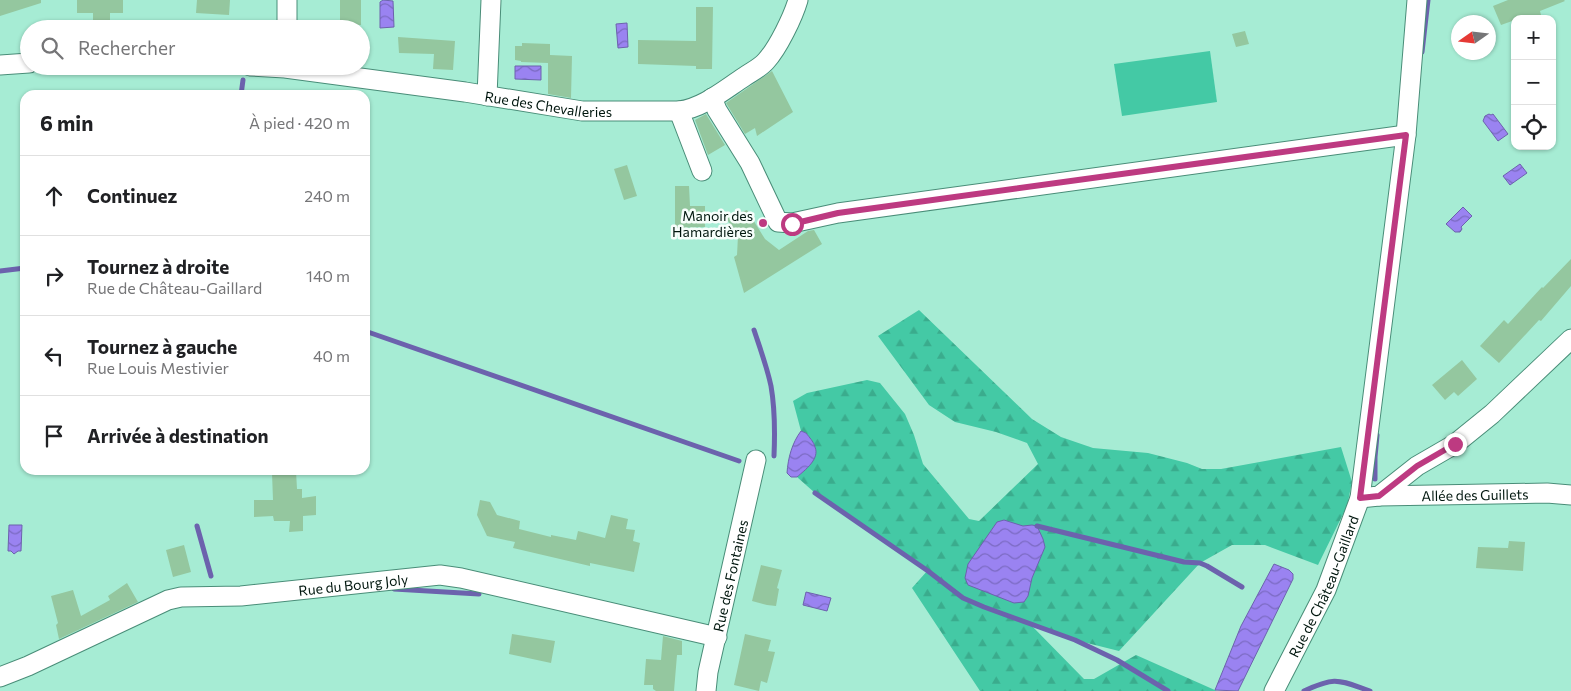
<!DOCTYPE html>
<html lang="fr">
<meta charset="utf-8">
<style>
body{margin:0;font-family:Commissioner,sans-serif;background:#f2f2f2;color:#202124}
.controls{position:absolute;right:15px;top:15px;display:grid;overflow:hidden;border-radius:10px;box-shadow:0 1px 4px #0004}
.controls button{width:45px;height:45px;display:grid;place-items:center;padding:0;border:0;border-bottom:1px solid #e0e0e0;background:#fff;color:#202124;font:25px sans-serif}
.compass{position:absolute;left:1451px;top:15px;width:45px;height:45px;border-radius:50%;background:#fff;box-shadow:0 1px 4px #0004;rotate:256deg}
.stop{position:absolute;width:15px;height:15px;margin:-11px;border:4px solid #bd3a81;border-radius:50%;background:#fff}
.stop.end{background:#bd3a81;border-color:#fff;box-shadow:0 1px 5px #0008}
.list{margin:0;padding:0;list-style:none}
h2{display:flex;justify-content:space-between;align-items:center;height:65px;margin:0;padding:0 20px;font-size:21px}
h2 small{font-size:16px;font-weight:400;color:#757577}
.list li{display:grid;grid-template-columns:32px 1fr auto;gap:15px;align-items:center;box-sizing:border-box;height:80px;padding:0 20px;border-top:1px solid #e0e0e0}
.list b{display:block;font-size:19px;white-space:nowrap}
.list p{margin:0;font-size:16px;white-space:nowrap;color:#757577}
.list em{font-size:16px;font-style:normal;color:#757577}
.icon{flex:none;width:28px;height:28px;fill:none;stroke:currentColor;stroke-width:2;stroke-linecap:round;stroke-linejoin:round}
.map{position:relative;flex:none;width:1571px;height:691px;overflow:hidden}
.search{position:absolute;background:#fff;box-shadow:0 1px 4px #0004;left:20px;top:20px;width:350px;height:55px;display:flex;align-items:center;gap:12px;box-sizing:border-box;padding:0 18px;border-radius:28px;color:#757577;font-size:19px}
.panel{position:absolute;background:#fff;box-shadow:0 1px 4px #0004;left:20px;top:90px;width:350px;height:385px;border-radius:15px}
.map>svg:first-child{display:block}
.forest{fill:url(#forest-firs)}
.park{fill:#44c9a5}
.water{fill:url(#water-waves);stroke:#6c62ad}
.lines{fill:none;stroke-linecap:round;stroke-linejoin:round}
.stream{stroke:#6c62ad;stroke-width:5}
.building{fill:#94c79f}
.minor-casing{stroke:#498d78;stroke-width:21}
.minor{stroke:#fff;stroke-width:19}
.route{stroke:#bd3a81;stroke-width:6}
.poi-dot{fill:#bd3a81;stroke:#f7fefb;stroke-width:2}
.labels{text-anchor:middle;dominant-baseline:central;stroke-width:5;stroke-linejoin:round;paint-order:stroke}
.street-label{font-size:14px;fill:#00160e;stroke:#f7fefb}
.poi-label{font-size:14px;fill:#00160e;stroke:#f7fefb;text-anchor:end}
</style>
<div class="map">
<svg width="1571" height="691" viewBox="0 0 1571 691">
<defs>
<pattern id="forest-firs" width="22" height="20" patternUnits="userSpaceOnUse" patternTransform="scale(1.25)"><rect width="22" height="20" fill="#44c9a5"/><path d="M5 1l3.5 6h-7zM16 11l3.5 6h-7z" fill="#3aac8d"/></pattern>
<pattern id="water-waves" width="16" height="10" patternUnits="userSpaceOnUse" patternTransform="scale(1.25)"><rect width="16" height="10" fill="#9a83f1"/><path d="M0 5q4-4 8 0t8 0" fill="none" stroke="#7b6ac2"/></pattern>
</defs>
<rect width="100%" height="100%" fill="#a6ecd4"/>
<!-- forest -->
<path class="forest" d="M919 310 1032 419 1061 437 1093 448 1148 453 1187 463 1202 469H1221L1341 447 1352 482 1347 506 1318 565 1265 545H1232L1200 563 1119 651 1075 640 1031 625 1084 679H1094L1136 655 1217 691H980L912 588 928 570 815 493 797 477C805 470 819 459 815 447 814 442 809 437 806 433L801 431 793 401 807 393 867 380 880 383 905 414 914 435 923 464 969 519 979 521 1038 464 1027 443 996 432 955 422 929 405 878 336Z"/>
<!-- park -->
<path class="park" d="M1210 51 1217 102 1122 116 1114 64Z"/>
<!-- water -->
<path class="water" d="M383 0 393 1 394 27 380 28V2Z
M627 23 628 47 618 48 616 24Z
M515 66H541V80L515 79Z
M1489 114 1491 115 1493 114 1508 134 1498 141 1483 121 1485 116Z
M1520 164 1527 173 1510 185 1503 176Z
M1463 207 1472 216 1461 227 1462 229 1460 232H1455L1446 224Z
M801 431 806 433C809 437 814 442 815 447 820 459 805 470 797 477H791L787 473C788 458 792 443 801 431Z
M1004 520 1023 526 1032 525 1037 526 1043 539 1045 547 1032 578 1028 596 1024 602 1014 603 968 585 965 578 968 564 997 522Z
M9 525H22L21 551H18L14 554 11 551H8Z
M1274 564 1289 570 1293 574V579L1238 691 1215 690 1241 626Z
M806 592 831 598 827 611 803 605Z"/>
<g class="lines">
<!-- stream -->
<path class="stream" d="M1422 52 1428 0
M241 95 243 80
M0 271 25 268
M754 330C760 348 767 367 771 386 775 409 775 433 774 456
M365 331 739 461
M1375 479V457L1377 435
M815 493 928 571 963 598 984 607 1075 640 1117 660 1168 691
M197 526 211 576
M1037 526 1184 562 1200 563 1207 566 1242 587
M394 589 479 594
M1304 691C1336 676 1338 680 1370 691"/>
</g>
<!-- building -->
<path class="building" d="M0 0H41V3L0 16Z
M77 0H123V13H110V20H93V13H77Z
M197 0H230L229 15 196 13Z
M340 0H361V25H340Z
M1508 0H1564L1565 1 1540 11 1541 15 1531 19H1515V20L1501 25 1493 6Z
M696 7H713L712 69H696V66L638 64V40L696 41Z
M1245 31 1249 44 1236 47 1232 34Z
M398 37 455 41 453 70 433 69 434 54 399 53Z
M522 43 550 44V55L572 56 571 98 548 94V63L521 62V61L515 60V46H522Z
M772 71 793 112 757 136 755 128 745 134 726 103Z
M706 114 725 145 708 155 695 120Z
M627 165 637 196 624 200 614 169Z
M675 186H689L690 206H705V227L675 228Z
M747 210 765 239 779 250 808 231 814 230 822 244 744 293 734 257 737 255 738 236 726 218Z
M1571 259V286L1541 321 1539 320 1499 363 1480 346 1504 320 1508 324 1542 287 1543 288Z
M1462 360 1477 379 1458 396 1454 392 1445 400 1432 385Z
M296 471 297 489H302V498L316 496V515L303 516V531L289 532 290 521H274L273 516 254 517V500H273L272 473Z
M480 500 490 502 497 515 520 521 519 529 551 537V535L576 540 578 531 605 538 611 515 628 519 626 529 635 530 633 541 640 543 634 572 590 563V566L513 548 515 542 487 536 477 515Z
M1509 541 1525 542 1523 571 1476 568 1478 547 1508 548Z
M184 545 191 572 173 577 166 550Z
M761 565 782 570 777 588 779 589 776 606 767 605 752 601Z
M127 583 138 602 59 639 56 625 58 623 51 596 73 590 81 616 110 600 108 596Z
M512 634 555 641 551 663 509 654Z
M745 634 771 640 768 651 775 652 767 683 761 681 759 691 734 685Z
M663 636 682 641V655H677L674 691H656L653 689V685H644L646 659 661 660Z"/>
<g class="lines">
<defs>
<g id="minor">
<path d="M287 0V29"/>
<path d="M0 65 29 63"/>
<path id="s1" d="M250 66 285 68 465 92 582 111H679C703 108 724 90 744 77 751 72 760 68 766 61 778 48 793 17 798 0"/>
<path d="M487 96 491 0"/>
<path d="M712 98 717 110 750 163 778 222 792 223 838 213 1406 135"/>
<path d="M679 111 702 171"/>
<path id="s2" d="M1379 496 1547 493 1571 495"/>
<path d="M1360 498 1379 496 1417 466 1455 444 1492 414 1571 339"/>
<path id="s3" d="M0 677 28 666 168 600 181 597 241 596 440 575 461 578 717 637"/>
<path id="s4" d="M706 691 708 672 756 460"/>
<path id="s5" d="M1274 691 1326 590 1360 498 1406 135 1417 0"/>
</g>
</defs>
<!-- minor casing -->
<use href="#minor" class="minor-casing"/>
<!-- minor -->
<use href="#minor" class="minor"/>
</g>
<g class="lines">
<!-- route -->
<path class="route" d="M792 224 838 213 1406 135 1360 498 1379 496 1417 466 1455 444"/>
</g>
<!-- markers -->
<circle class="poi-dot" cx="763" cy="223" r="5"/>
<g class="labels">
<!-- street labels -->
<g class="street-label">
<text stroke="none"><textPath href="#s1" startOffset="301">Rue des Chevalleries</textPath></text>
<text stroke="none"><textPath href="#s2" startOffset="96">Allée des Guillets</textPath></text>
<text stroke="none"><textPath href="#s4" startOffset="118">Rue des Fontaines</textPath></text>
<text stroke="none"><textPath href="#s3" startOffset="371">Rue du Bourg Joly</textPath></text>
<text stroke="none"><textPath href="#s5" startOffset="116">Rue de Château-Gaillard</textPath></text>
</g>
<!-- poi labels -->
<g class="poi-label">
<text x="753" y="215">Manoir des<tspan x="753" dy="16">Hamardières</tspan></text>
</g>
</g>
</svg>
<div class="controls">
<button>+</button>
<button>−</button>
<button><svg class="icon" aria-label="locate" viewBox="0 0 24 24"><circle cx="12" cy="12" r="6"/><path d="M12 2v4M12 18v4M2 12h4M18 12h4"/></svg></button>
</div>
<svg class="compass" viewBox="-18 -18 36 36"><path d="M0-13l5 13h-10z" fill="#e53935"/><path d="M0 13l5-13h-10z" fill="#757577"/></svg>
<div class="stop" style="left:792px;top:224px"></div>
<div class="stop end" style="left:1455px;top:444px"></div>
<div class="search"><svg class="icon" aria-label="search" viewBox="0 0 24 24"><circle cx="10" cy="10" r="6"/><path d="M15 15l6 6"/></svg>Rechercher</div>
<section class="panel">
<h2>6 min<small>À pied · 420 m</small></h2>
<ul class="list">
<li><svg class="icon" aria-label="ahead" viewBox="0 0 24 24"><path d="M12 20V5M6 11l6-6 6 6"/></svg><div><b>Continuez</b></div><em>240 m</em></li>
<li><svg class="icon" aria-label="right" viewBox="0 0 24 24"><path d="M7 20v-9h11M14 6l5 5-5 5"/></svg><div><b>Tournez à droite</b><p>Rue de Château-Gaillard</p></div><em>140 m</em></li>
<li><svg class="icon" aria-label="left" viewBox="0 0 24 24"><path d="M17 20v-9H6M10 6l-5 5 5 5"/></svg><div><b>Tournez à gauche</b><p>Rue Louis Mestivier</p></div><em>40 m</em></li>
<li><svg class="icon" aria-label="arrive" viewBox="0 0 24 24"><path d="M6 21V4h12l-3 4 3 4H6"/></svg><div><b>Arrivée à destination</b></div></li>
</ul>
</section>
</div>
